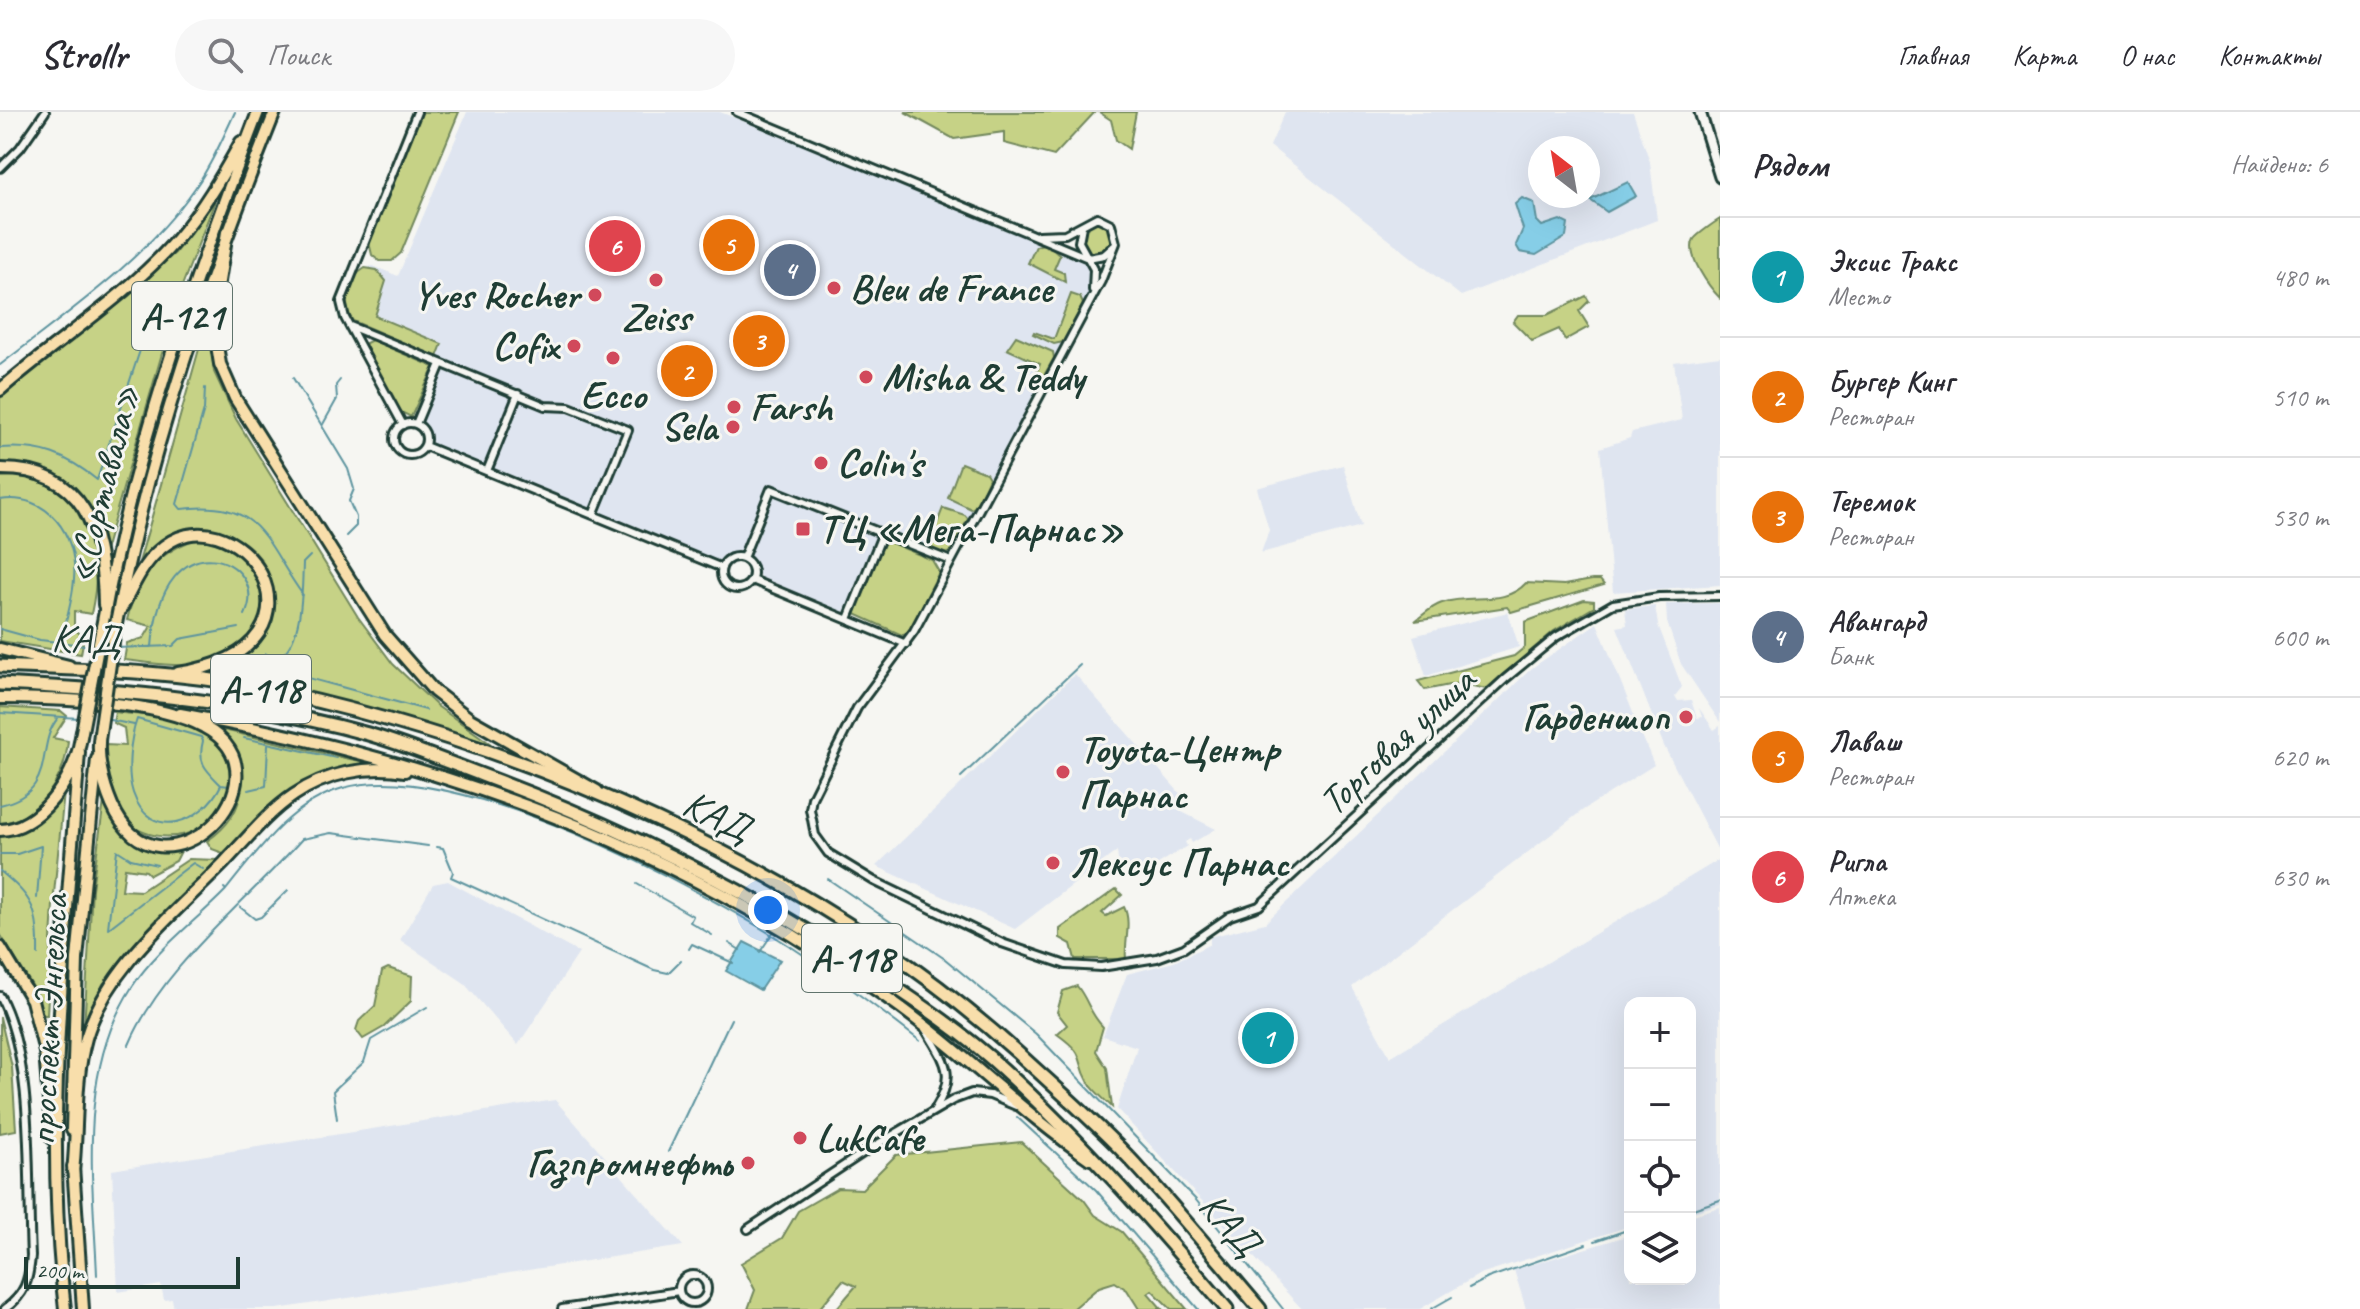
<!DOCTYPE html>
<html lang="ru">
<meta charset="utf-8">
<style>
body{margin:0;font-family:Caveat,sans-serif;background:#f7f7f7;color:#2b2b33}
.controls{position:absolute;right:24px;bottom:24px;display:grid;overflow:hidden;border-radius:16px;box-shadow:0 8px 32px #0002}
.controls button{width:72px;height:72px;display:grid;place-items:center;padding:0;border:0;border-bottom:2px solid #e1e1e2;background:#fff;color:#2b2b33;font:40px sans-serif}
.compass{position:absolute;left:1528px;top:24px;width:72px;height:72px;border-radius:50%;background:#fff;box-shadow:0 8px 32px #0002;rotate:329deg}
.scale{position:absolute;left:24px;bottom:20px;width:216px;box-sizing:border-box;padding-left:8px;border:4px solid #1f3d34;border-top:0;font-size:22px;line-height:28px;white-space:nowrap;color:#1f3d34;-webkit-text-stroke:6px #f6f6f2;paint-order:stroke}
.you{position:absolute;left:768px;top:798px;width:28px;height:28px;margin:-20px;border:6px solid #fff;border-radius:50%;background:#1a73e8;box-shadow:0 0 0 12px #1a73e833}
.badge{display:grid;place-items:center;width:52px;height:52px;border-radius:50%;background:#ea580c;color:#fff;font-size:26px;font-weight:700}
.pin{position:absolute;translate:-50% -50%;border:4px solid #fff;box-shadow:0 2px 8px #0006}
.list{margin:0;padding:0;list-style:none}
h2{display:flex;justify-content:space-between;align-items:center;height:104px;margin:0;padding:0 32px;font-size:34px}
h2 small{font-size:26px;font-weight:400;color:#7c7c81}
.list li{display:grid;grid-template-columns:52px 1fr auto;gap:24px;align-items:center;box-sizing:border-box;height:120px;padding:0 32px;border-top:2px solid #e1e1e2}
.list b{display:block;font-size:30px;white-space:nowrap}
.list p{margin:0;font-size:26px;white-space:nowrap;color:#7c7c81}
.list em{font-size:26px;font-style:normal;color:#7c7c81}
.icon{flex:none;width:44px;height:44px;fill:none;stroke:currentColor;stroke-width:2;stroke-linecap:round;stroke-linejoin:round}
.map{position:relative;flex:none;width:1720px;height:1197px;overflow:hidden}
header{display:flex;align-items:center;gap:48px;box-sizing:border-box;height:112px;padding:0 40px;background:#fff;border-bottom:2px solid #e1e1e2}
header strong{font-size:38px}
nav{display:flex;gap:44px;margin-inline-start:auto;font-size:28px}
.search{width:560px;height:72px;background:#f7f7f7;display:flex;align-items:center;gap:20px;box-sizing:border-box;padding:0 28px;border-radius:44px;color:#7c7c81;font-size:30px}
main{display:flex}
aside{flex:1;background:#fff}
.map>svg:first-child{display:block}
.built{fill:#dfe5f0;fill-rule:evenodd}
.green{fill:#c6d286;stroke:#72885d;stroke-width:2}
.water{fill:#86cee7;stroke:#5d949f;stroke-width:2}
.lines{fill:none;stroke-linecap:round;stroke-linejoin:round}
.stream{stroke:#5d949f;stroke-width:2}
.minor-casing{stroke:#1f3d34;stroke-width:12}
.secondary-casing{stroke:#1f3d34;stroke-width:15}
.primary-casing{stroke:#1f3d34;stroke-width:16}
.trunk-casing{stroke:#1f3d34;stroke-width:16}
.motorway-casing{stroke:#1f3d34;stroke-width:17}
.minor{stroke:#f6f6f2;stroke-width:6}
.secondary{stroke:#f6f6f2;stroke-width:9}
.primary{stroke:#f8deab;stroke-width:10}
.trunk{stroke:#f8deab;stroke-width:10}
.motorway{stroke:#f8deab;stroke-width:11}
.trunk-bridge-casing{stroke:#1f3d34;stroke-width:16;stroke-linecap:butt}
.trunk-bridge{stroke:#f8deab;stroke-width:10}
.poi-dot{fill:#d1495b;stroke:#f6f6f2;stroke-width:3}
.labels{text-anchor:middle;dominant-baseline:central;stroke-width:6;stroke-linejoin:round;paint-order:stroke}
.shield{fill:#f6f6f2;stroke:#60746d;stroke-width:2}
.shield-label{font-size:38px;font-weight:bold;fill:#1f3d34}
.poi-label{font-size:40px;font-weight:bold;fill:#1f3d34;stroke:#f6f6f2;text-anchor:start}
.street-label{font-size:40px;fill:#1f3d34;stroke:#f6f6f2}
</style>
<header>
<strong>Strollr</strong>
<div class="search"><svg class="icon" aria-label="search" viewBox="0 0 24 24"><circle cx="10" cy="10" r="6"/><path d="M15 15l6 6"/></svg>Поиск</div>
<nav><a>Главная</a><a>Карта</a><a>О нас</a><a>Контакты</a></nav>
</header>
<main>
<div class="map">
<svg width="1720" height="1197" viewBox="0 0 1720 1197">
<rect width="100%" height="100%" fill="#f6f6f2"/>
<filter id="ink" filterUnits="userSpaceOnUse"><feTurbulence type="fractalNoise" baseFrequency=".0125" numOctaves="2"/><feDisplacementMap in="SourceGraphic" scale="16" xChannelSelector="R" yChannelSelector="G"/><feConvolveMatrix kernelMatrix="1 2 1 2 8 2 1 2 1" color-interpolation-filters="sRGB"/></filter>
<g filter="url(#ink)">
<!-- built -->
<path class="built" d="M467 0H720L1054 133 1084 149 1092 167 1089 184 947 452 880 424 850 497 842 501 762 468 749 446 733 442 719 452 435 335 417 304 440 246 355 213 345 193 360 157 373 154 398 164Z
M1285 0H1633L1650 50 1657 108 1461 184 1270 34ZM1540 36H1588V84H1540Z
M1720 244V473L1613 480 1600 336 1630 326 1632 320 1682 308 1674 250Z
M1343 353 1361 414 1261 441 1269 418 1257 376Z
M1720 491V610L1681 552 1667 510 1666 492Z
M1655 494 1658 513 1682 575 1675 584 1678 589 1691 588 1697 606 1702 605 1699 596 1714 618 1720 614V742L1664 634 1617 515 1627 513 1625 497Z
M1508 500 1519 535 1426 564 1413 524Z
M1597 511 1654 653 1583 698 1352 875 1390 945 1720 747V1092L1690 1101V891H1630V1114L1480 1162 1420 1197H1302L1117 997 1137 935 1103 924 1127 862 1174 850 1210 832V825L1265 811 1532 556Z
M1075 562 1185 687 1174 696 1216 717 1192 731 1190 727 1185 730 1187 734 1139 764 1118 748 1117 739 1015 817 876 754Z
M448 769 579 841 518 933 463 870 400 828 433 772Z
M555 988 683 1134 277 1197H174L172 1187 164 1188 161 1173 118 1180 112 1058Z
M1720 1095V1197H1526L1514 1158 1630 1123V1167H1690V1104Z"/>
<!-- green -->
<path class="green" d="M422 0H459L401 141 392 149H379L372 143 369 130Z
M905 0H1095L1054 44 1004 31V20L954 27Z
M1099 0H1136L1129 37 1116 28 1111 8Z
M215 89 180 179 105 439C94 383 58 352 0 353V286L175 141Z
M1720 107V186C1710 176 1685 143 1694 127 1698 122 1715 110 1720 107Z
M1081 126a16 16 0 1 1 32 0a16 16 0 1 1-32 0Z
M1047 131 1060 143 1054 157 1064 161 1065 170 1028 151 1036 134Z
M365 156 377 158 386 169 375 204 442 232 437 245 353 209C341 192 348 166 365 156Z
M1071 182 1080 185 1083 192 1063 230 1054 232 1033 222 1034 220 1054 227Z
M1586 184 1589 189 1579 199 1589 215 1565 228 1559 217 1532 229 1513 210 1518 203H1547Z
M208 205 214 260 236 307 358 505 393 552 437 594 491 632 312 581 214 561C323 522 267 396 180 419 164 423 152 436 140 447Z
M1016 224 1053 240 1054 246 1038 274 1032 272 1040 252 1007 237Z
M372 228 434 255 411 305 401 300 365 236 366 231Z
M961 351 986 361 989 366 977 394 971 397 948 386Z
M16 364C90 375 106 435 91 502L74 499V517L84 525 81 542 0 529V365Z
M943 396 965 403 969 408 954 437 946 442 932 439 929 432Z
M196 427C270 434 291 515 221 546 192 559 155 551 124 548L127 531 144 526 151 514 127 508C137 466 154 442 196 427Z
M889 430 932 448 939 460 910 518 902 523 855 502 882 433Z
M1592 468H1600L1604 473 1511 500 1507 495 1415 509C1423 503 1432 494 1442 491 1472 481 1504 495 1526 471L1564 473Z
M1584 488 1594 489V495L1554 519 1486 577 1459 571 1425 578 1418 569 1514 544 1525 535V510Z
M0 595 61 599 67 604 53 626 68 629C65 665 40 708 0 711Z
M115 600C145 604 183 604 209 622 221 630 227 644 230 658 242 726 136 752 112 687 106 670 106 652 106 633L126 634 124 616 113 611Z
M219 617 345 646 365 650C304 663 266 699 223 741L212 737 207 729C252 698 249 655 219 617Z
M64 680 53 792 47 903H43L33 875 0 822V724C30 717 45 704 64 680Z
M104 689C125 732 135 735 180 741L176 749 150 763 146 759 125 756 122 778 141 779 189 747 217 748 103 872 84 917 92 777Z
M1116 777 1122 783 1102 801 1106 804 1124 795C1132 810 1124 831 1126 847H1075L1071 832 1060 826V817Z
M388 856 412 864 411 889 384 915 363 927 356 918 359 909 375 894 382 859Z
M1077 874C1089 889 1088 899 1103 915L1096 939 1107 956 1112 995C1105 988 1094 979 1089 971 1074 945 1089 945 1057 922L1067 913 1057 900 1063 879Z
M0 905 12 955 16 1018 0 1021Z
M1021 1030 1084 1088 1095 1103 1122 1120 1187 1197H1171L1152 1178 1148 1181 1162 1197H1139L1127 1178 1115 1170 1099 1175 1073 1197H836L856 1174 843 1168 819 1197H748L755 1178 741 1151 782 1126 798 1099 838 1076 862 1077 896 1043Z"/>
<!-- water -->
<path class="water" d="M1628 70 1636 84 1607 100 1590 88Z
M1522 86 1534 91 1537 109 1542 114 1560 108 1568 112 1566 125 1536 143 1520 140 1516 133 1523 117 1515 92Z
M744 830 780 848 760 878 726 859Z"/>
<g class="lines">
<!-- stream -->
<path class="stream" d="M0 253C68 200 145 148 195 76 211 53 223 26 235 0
M293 266 348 357 354 377 349 389 356 405V414L346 424
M205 276 204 298 177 392 181 397C262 386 264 430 303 483
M322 314 337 287 336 273 340 268
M0 336C40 333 67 343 97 368L161 175
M0 388C47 380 78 423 74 467 73 487 66 509 61 529
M0 517 40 528 93 534
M152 535C162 400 272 447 245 503
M115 536 173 534 180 527 239 516
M265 541 271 545 282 543C303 525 302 476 303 451L310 444
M271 545 275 552 290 561 426 598
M0 601 79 606
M105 607 134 613
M244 626 336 646
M961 665 1080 553
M221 673C206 658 197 651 203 629L201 625 137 607C130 627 126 660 133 681 150 731 203 711 221 673L229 674
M249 678 266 674 268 633
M0 693C59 679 34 634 58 606
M437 735 443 736 453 760 451 765 654 858 668 861 681 848
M0 742H17L41 734 37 786
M0 759C33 786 39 798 38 842
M828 767 945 847 1036 922 1196 1088 1283 1197
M637 772 693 804 690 810 712 823
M224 776 226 778C258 738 291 691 343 676 454 644 699 775 793 836 837 865 879 897 920 929
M240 795 255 807 261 805 288 778
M108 816 117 738 131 747 157 753
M109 816 189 754 193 751 203 757
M729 831 740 838
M689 837 692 832 733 851
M760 840 774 819
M129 933C162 855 245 791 302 727L331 721 428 734
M1017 1005 1096 1078 1198 1197
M337 1007 333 979 364 950 371 928 427 895
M668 1040 731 907
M1690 1098 1720 1088
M1595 1129 1630 1117
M97 1163C93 1067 77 960 132 875 155 839 196 809 226 778
M1469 1176 1488 1166 1586 1132
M1431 1197 1452 1185"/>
<defs>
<path id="minor" d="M737 0 1088 146 1104 143 1114 134
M0 56 20 36 45 0
M1082 114 1079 130 1094 157 1093 178
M1038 123 1065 122 1097 105 1111 112 1116 131 1101 169 914 519 857 596 812 686 810 697 815 723 828 741 874 769 1002 831 1066 853 1101 855 1157 846 1184 836 1230 804 1259 794 1505 567 1556 525 1613 492 1659 485 1720 484
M350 214 545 294 569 295 628 318 593 403
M394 327a16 16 0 1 1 32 0a16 16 0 1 1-32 0Z
M416 312 441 252
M403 313 345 206 341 190 417 0
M425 334 722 456
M487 359 518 282
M721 461a16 16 0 1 1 32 0a16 16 0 1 1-32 0Z
M743 446 771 377 951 449
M752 468 906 532
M848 507 882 423
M0 884C35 949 27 1070 31 1144 29 1169 25 1182 5 1197
M926 918C945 950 957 962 935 997
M748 1117 869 1037 953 988 972 981 990 983 1016 994
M679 1177a14 14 0 1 1 28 0a14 14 0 1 1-28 0Z
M562 1197 679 1179"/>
<path id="secondary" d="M1700 0 1720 65"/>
<path id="primary" d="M0 357C86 356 103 420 104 493
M121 497C132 477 140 456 157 440 233 367 353 534 178 561
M0 537 69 554
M180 602C445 649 677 733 896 892 963 940 1021 1000 1090 1047
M0 835 32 888 45 940 52 1026
M72 1018 77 847 97 647
M73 1054 83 1197
M73 1060C78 1016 74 969 86 926 107 855 174 802 224 751 246 728 267 701 294 683 326 661 367 653 405 659
M65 1197C43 1012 66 825 79 640"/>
<path id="trunk" d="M227 120 215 194V221L220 252 235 286 385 523 434 579 470 607 597 679
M0 278C57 228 127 185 177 127 203 97 222 64 241 30
M102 515C134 337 193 169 258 0
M115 517C148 339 208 168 275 0
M0 586C56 587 156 588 204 615 299 665 160 803 112 693 103 672 96 644 100 621
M0 718C40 717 74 666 80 630"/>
<path id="motorway" d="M0 554C82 558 168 558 249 574 521 629 810 754 1018 941 1057 977 1099 1013 1135 1052 1178 1099 1219 1149 1260 1197
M0 572C123 578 248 589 368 622 406 633 445 649 482 663 619 714 749 778 871 859 916 889 963 920 1003 957 1084 1031 1156 1114 1227 1197"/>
</defs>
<!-- minor casing -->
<use href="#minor" class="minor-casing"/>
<!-- secondary casing -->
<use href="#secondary" class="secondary-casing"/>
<!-- primary casing -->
<use href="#primary" class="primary-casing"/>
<!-- trunk casing -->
<use href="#trunk" class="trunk-casing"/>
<!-- motorway casing -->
<use href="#motorway" class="motorway-casing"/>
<!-- minor -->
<use href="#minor" class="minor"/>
<!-- secondary -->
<use href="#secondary" class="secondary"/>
<!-- primary -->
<use href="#primary" class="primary"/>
<!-- trunk -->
<use href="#trunk" class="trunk"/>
<!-- motorway -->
<use href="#motorway" class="motorway"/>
<defs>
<path id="trunk-bridge" d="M100 621 115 517
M80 630 102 515"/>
</defs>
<!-- trunk-bridge casing -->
<use href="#trunk-bridge" class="trunk-bridge-casing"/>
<!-- trunk-bridge -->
<use href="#trunk-bridge" class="trunk-bridge"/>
</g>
</g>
<!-- markers -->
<g class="poi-dot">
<circle cx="656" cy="168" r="8"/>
<circle cx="834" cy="176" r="8"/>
<circle cx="595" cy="183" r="8"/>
<circle cx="574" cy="234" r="8"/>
<circle cx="613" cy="246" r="8"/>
<circle cx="866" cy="265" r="8"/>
<circle cx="734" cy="295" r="8"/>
<circle cx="733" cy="315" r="8"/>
<circle cx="821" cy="351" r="8"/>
<rect x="795" y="409" width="16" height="16" rx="4"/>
<circle cx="1686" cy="605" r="8"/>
<circle cx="1063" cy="660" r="8"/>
<circle cx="1053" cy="751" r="8"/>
<circle cx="800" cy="1026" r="8"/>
<circle cx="748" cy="1051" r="8"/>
</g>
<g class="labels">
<!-- shield labels -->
<g class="shield">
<rect x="132" y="170" width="100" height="68" rx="6"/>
<rect x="211" y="543" width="100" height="68" rx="6"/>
<rect x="802" y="812" width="100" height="68" rx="6"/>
</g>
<g class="shield-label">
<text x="182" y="204">А-121</text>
<text x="261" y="577">А-118</text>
<text x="852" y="846">А-118</text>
</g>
<!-- poi labels -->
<g class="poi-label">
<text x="850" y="176">Bleu de France</text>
<text x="579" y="183" text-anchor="end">Yves Rocher</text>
<text x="656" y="205" text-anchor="middle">Zeiss</text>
<text x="558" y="234" text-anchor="end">Cofix</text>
<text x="882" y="265">Misha &amp; Teddy</text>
<text x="613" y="283" text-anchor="middle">Ecco</text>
<text x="750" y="295">Farsh</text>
<text x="717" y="315" text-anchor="end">Sela</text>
<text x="837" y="351">Colin's</text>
<text x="819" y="417">ТЦ «Мега-Парнас»</text>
<text x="1670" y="605" text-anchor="end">Гарденшоп</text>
<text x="1079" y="637">Toyota-Центр<tspan x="1079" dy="46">Парнас</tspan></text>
<text x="1069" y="751">Лексус Парнас</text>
<text x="816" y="1026">LukCafe</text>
<text x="732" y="1051" text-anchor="end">Газпромнефть</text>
</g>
<!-- street labels -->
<g class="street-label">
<text transform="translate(103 372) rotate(-76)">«Сортавала»</text>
<text transform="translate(86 527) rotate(3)">КАД</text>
<text transform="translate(1397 629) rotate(-43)">Торговая улица</text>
<text transform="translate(717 704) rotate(27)">КАД</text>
<text transform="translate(48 908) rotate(-87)">проспект Энгельса</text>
<text transform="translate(1230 1112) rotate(49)">КАД</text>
</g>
</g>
</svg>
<div class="controls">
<button>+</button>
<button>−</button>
<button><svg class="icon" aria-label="locate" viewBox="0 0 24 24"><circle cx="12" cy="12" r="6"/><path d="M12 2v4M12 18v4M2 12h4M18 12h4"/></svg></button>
<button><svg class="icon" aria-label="layers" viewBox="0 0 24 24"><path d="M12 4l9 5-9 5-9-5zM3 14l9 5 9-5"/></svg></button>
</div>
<svg class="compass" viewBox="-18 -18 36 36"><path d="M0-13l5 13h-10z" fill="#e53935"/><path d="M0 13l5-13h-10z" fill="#7c7c81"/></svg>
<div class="scale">200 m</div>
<div class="you"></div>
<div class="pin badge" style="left:1268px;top:926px;background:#0f9aa8">1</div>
<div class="pin badge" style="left:687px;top:259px;background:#e8710a">2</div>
<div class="pin badge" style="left:759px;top:229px;background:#e8710a">3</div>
<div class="pin badge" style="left:790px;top:158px;background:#5c6f8a">4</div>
<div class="pin badge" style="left:729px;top:133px;background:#e8710a">5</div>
<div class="pin badge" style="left:615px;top:134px;background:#e0444e">6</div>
</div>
<aside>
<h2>Рядом<small>Найдено: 6</small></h2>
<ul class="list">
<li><span class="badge" style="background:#0f9aa8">1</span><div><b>Эксис Тракс</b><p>Место</p></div><em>480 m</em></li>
<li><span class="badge" style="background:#e8710a">2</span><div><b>Бургер Кинг</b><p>Ресторан</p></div><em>510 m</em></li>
<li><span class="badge" style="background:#e8710a">3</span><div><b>Теремок</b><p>Ресторан</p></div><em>530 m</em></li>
<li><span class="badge" style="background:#5c6f8a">4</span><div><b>Авангард</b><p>Банк</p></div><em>600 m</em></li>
<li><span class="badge" style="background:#e8710a">5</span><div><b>Лаваш</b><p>Ресторан</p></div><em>620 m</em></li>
<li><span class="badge" style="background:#e0444e">6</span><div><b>Ригла</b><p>Аптека</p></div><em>630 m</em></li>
</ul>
</aside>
</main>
